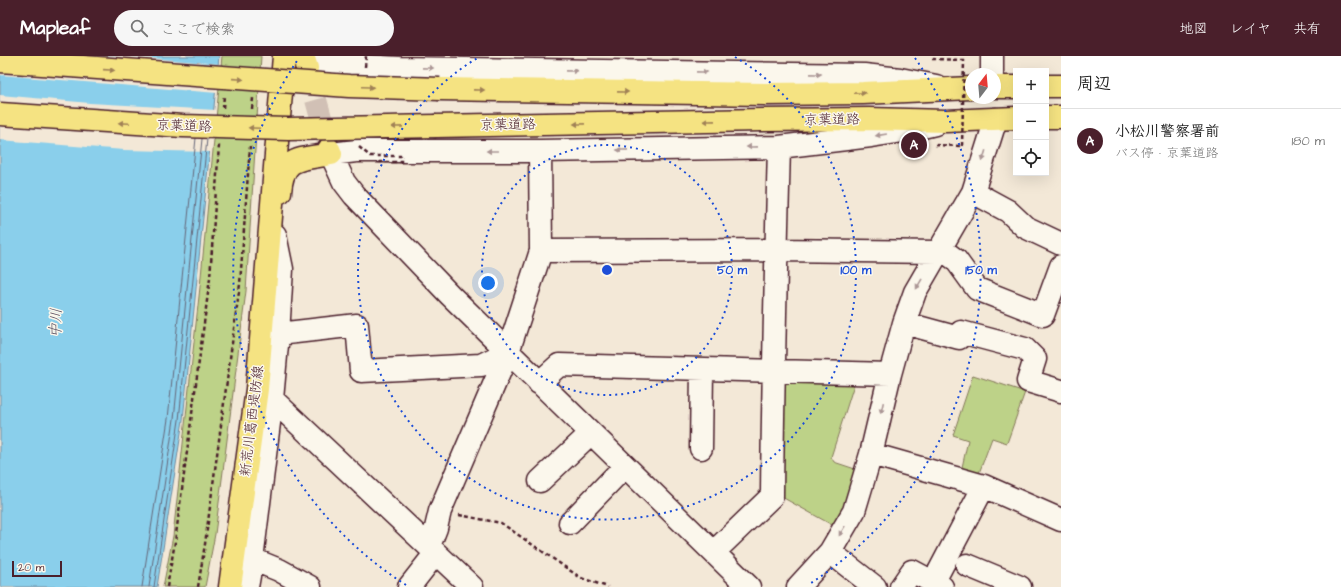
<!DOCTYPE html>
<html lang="ja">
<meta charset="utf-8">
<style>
body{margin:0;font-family:"Architects Daughter","Klee One",sans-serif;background:#f6f6f6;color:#222}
.controls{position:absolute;right:12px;top:12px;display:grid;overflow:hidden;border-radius:0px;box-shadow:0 4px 16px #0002}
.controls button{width:36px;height:36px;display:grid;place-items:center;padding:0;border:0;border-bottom:1px solid #e0e0e0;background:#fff;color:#222;font:20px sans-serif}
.compass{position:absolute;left:965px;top:12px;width:36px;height:36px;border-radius:50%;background:#fff;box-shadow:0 4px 16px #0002;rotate:16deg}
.scale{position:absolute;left:12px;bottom:10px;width:50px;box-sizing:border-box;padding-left:4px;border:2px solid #4a1f2b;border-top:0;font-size:11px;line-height:14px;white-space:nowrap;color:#4a1f2b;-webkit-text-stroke:3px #fbf7ec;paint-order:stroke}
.you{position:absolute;left:488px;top:227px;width:14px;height:14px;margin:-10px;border:3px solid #fff;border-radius:50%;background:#1a73e8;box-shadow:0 0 0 6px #1a73e833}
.badge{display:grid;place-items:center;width:26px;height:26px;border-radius:50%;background:#4a1f2b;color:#fff;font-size:13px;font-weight:700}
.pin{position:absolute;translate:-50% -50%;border:2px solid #fff;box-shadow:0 1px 4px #0006}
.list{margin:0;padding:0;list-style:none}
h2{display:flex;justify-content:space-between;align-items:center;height:52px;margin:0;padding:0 16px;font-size:17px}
h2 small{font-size:13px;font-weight:400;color:#767676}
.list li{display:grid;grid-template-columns:26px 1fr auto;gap:12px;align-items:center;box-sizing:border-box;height:64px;padding:0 16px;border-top:1px solid #e0e0e0}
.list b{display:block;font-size:15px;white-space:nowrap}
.list p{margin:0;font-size:13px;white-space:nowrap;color:#767676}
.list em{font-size:13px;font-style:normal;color:#767676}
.icon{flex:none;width:22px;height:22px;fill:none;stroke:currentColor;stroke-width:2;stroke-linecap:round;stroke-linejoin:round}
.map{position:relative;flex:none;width:1061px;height:531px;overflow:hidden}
header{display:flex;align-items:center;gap:24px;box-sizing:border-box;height:56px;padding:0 20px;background:#4a1f2b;color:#fff}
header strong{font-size:19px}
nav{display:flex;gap:22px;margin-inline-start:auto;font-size:14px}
.search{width:280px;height:36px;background:#f6f6f6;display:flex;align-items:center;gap:10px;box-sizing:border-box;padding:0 14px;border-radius:22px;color:#767676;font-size:15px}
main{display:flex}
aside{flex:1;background:#fff}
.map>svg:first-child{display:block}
.green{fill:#bdd288;stroke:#84785a}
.water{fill:#8acfeb;stroke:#70899e}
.pier{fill:#f3e8d7}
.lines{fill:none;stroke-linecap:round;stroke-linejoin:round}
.shore{stroke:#646578;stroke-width:1}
.major-tunnel{stroke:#d1c0b5;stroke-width:22;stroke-dasharray:22 11;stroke-linecap:butt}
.minor-casing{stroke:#4a1f2b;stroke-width:25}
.major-casing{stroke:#4a1f2b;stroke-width:25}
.highway-casing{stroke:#4a1f2b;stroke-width:25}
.path{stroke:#4a1f2b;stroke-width:2.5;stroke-dasharray:4 3;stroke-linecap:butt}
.minor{stroke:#fbf7ec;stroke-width:22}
.major{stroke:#f5e382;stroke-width:22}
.highway{stroke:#f5e382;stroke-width:22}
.highway-bridge-casing{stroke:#4a1f2b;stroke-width:25;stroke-linecap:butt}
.path-bridge{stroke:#4a1f2b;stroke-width:2.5;stroke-dasharray:4 3;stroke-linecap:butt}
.highway-bridge{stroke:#f5e382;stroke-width:22}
.oneway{fill:#ab9695}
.oneway2{fill:#a08156}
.ring{fill:none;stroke:#1d4ed8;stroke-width:2;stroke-dasharray:2 4}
.labels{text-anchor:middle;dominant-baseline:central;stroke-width:3;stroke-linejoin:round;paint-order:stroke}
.street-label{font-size:14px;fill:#4a1f2b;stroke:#fbf7ec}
.water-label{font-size:15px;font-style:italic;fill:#5d5465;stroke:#fbf7ec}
.centre{fill:#1d4ed8;stroke:#fbf7ec;stroke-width:2}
.ring-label{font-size:12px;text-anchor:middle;font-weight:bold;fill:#1d4ed8;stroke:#fbf7ec;stroke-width:3;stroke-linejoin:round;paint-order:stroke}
</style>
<header>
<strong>Mapleaf</strong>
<div class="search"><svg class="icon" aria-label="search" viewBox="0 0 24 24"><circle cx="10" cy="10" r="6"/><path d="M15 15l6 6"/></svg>ここで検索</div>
<nav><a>地図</a><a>レイヤ</a><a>共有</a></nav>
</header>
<main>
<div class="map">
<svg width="1061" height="531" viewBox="0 0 1061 531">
<rect width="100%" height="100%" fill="#f3e8d7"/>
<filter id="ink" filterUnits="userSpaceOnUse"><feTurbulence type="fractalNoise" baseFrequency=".025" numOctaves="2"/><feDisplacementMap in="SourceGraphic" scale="8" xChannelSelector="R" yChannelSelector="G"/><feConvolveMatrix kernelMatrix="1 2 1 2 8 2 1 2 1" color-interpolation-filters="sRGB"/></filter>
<g filter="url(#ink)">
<!-- green -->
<path class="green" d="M222 0H261L246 235 215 478 205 531H163L173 480 200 231Z
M973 319 1025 336 1007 387 992 382 978 420 961 416 968 384 953 379Z
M786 320 856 322 831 401 834 406 855 413 842 454 834 470 780 440 781 327Z"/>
<!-- water -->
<path class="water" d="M0 0H219L183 364 157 531H0Z"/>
<!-- pier -->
<path class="pier" d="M0 0H127L220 8 217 37 0 19Z
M0 39 90 47 216 54 211 96 124 94 0 84Z"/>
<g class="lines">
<!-- shore -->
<path class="shore" d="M142 531 168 363 196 82
M149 531 174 363 202 83
M154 531 179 364 207 83"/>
<!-- major-tunnel -->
<path class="major-tunnel" d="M307 12 329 90"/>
<defs>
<path id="minor" d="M306 7 399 12 864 19 900 23 936 30
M992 18V0
M973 136 1008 155 1025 171 1061 188
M940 192 956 204 977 233 1043 259 1061 210
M541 195 777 194 937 196
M904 267 959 282 961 276 1025 293 1035 303 1028 325 1061 335
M278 278 357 269 361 315 481 309 508 296
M539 327 559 309 890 318
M272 343 472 531
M701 392 702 313
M871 398 984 430 1061 464
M540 425 591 377
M570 467 625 410
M429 490 436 472 440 455 508 296 541 195 540 95
M714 496 772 440C773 323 776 207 779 91
M830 496 875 531
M252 503 279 514 310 531
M967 509 1020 531
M933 527 984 430
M247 531 252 503 272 343 278 278 282 213 275 179
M409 531 435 498
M749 531 450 239 354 139 344 126 331 98 356 95H540L779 91 871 80 910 74 935 68
M798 531 830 496 854 455 871 398 890 318 904 267 915 236 973 136 996 63
M901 531 912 515 942 531"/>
<path id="major" d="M303 0 307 12
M280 136C283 99 300 104 331 98L329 93
M230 531 257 333 284 0"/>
<path id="highway" d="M1046 30H1061
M995 31H1016
M440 33 765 38 863 37 971 32
M1046 61H1061
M436 70 762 64 869 63 946 65 1016 62"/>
</defs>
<!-- minor casing -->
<use href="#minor" class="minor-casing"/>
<!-- major casing -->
<use href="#major" class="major-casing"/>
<!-- highway casing -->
<use href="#highway" class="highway-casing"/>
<!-- path -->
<path class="path" d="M932 3 964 4
M223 52 224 39
M252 53 253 42
M935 89 962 90
M459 459 501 467 581 522 608 531
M167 531 175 486 210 222 219 89
M198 531 205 488 240 228 250 90"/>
<!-- minor -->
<use href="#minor" class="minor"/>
<!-- major -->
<use href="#major" class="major"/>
<!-- highway -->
<use href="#highway" class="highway"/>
<defs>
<path id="highway-bridge" d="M0 5 349 30 440 33
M0 58 183 70 288 73 436 70"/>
</defs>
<!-- highway-bridge casing -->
<use href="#highway-bridge" class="highway-bridge-casing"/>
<!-- path-bridge -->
<path class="path-bridge" d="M365 11 366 0
M962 90 964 4
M359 91 370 100H401V106H379V103"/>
<!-- highway-bridge -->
<use href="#highway-bridge" class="highway-bridge"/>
</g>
<!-- one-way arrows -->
<defs><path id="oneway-solid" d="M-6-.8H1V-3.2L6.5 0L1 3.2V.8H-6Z"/></defs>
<g class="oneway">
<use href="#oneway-solid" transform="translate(428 12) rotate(1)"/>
<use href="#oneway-solid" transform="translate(572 15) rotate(1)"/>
<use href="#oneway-solid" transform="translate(702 16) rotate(1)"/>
<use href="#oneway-solid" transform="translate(816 18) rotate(1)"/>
<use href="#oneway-solid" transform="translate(881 79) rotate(171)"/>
<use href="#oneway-solid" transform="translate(752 91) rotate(179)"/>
<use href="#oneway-solid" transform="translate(622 94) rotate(179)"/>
<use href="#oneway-solid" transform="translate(492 95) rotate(180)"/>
<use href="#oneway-solid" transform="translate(984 100) rotate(107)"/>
<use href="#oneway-solid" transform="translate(919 228) rotate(120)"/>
<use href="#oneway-solid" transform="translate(882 352) rotate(103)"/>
<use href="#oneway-solid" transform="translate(842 475) rotate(121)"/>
</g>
<g class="oneway2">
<use href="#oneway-solid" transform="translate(109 14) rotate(4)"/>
<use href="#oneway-solid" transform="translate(238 23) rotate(4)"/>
<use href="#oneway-solid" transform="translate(368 31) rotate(2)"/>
<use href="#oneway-solid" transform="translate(479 34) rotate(1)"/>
<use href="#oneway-solid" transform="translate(623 36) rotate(1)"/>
<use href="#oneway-solid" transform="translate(860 37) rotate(-1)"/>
<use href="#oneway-solid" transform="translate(709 65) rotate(179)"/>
<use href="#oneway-solid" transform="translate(124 67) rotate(-177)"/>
<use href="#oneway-solid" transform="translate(579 68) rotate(179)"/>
<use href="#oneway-solid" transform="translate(397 71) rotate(179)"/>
<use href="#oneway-solid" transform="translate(254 72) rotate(-178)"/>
</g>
</g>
<!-- distance rings -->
<g class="ring">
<circle cx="607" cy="214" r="125"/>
<path d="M735 1A249 249 0 1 1 479 1"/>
<path d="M406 529A374 374 0 0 1 299 2M915 2A374 374 0 0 1 808 529"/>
</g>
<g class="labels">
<!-- street labels -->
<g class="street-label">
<text transform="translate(832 64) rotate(-1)">京葉道路</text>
<text transform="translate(508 69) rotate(-1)">京葉道路</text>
<text transform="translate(184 70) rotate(2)">京葉道路</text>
<text transform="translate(252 365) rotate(-83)">新荒川葛西堤防線</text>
</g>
<!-- water labels -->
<g class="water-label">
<text transform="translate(56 267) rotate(-88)">中川</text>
</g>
</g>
<circle cx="607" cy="214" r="6" class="centre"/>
<g class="ring-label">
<text x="732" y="218">50 m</text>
<text x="856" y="218">100 m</text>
<text x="981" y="218">150 m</text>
</g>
</svg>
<div class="controls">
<button>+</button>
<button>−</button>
<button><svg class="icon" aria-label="locate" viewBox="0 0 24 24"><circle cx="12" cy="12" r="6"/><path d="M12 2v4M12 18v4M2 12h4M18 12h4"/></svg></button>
</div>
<svg class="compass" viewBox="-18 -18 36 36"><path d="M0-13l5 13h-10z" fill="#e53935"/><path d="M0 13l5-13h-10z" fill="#767676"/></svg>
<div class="scale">20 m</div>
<div class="you"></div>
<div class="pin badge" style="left:914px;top:89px">A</div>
</div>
<aside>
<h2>周辺<small></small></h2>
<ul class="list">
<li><span class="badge">A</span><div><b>小松川警察署前</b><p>バス停 · 京葉道路</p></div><em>180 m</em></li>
</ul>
</aside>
</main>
